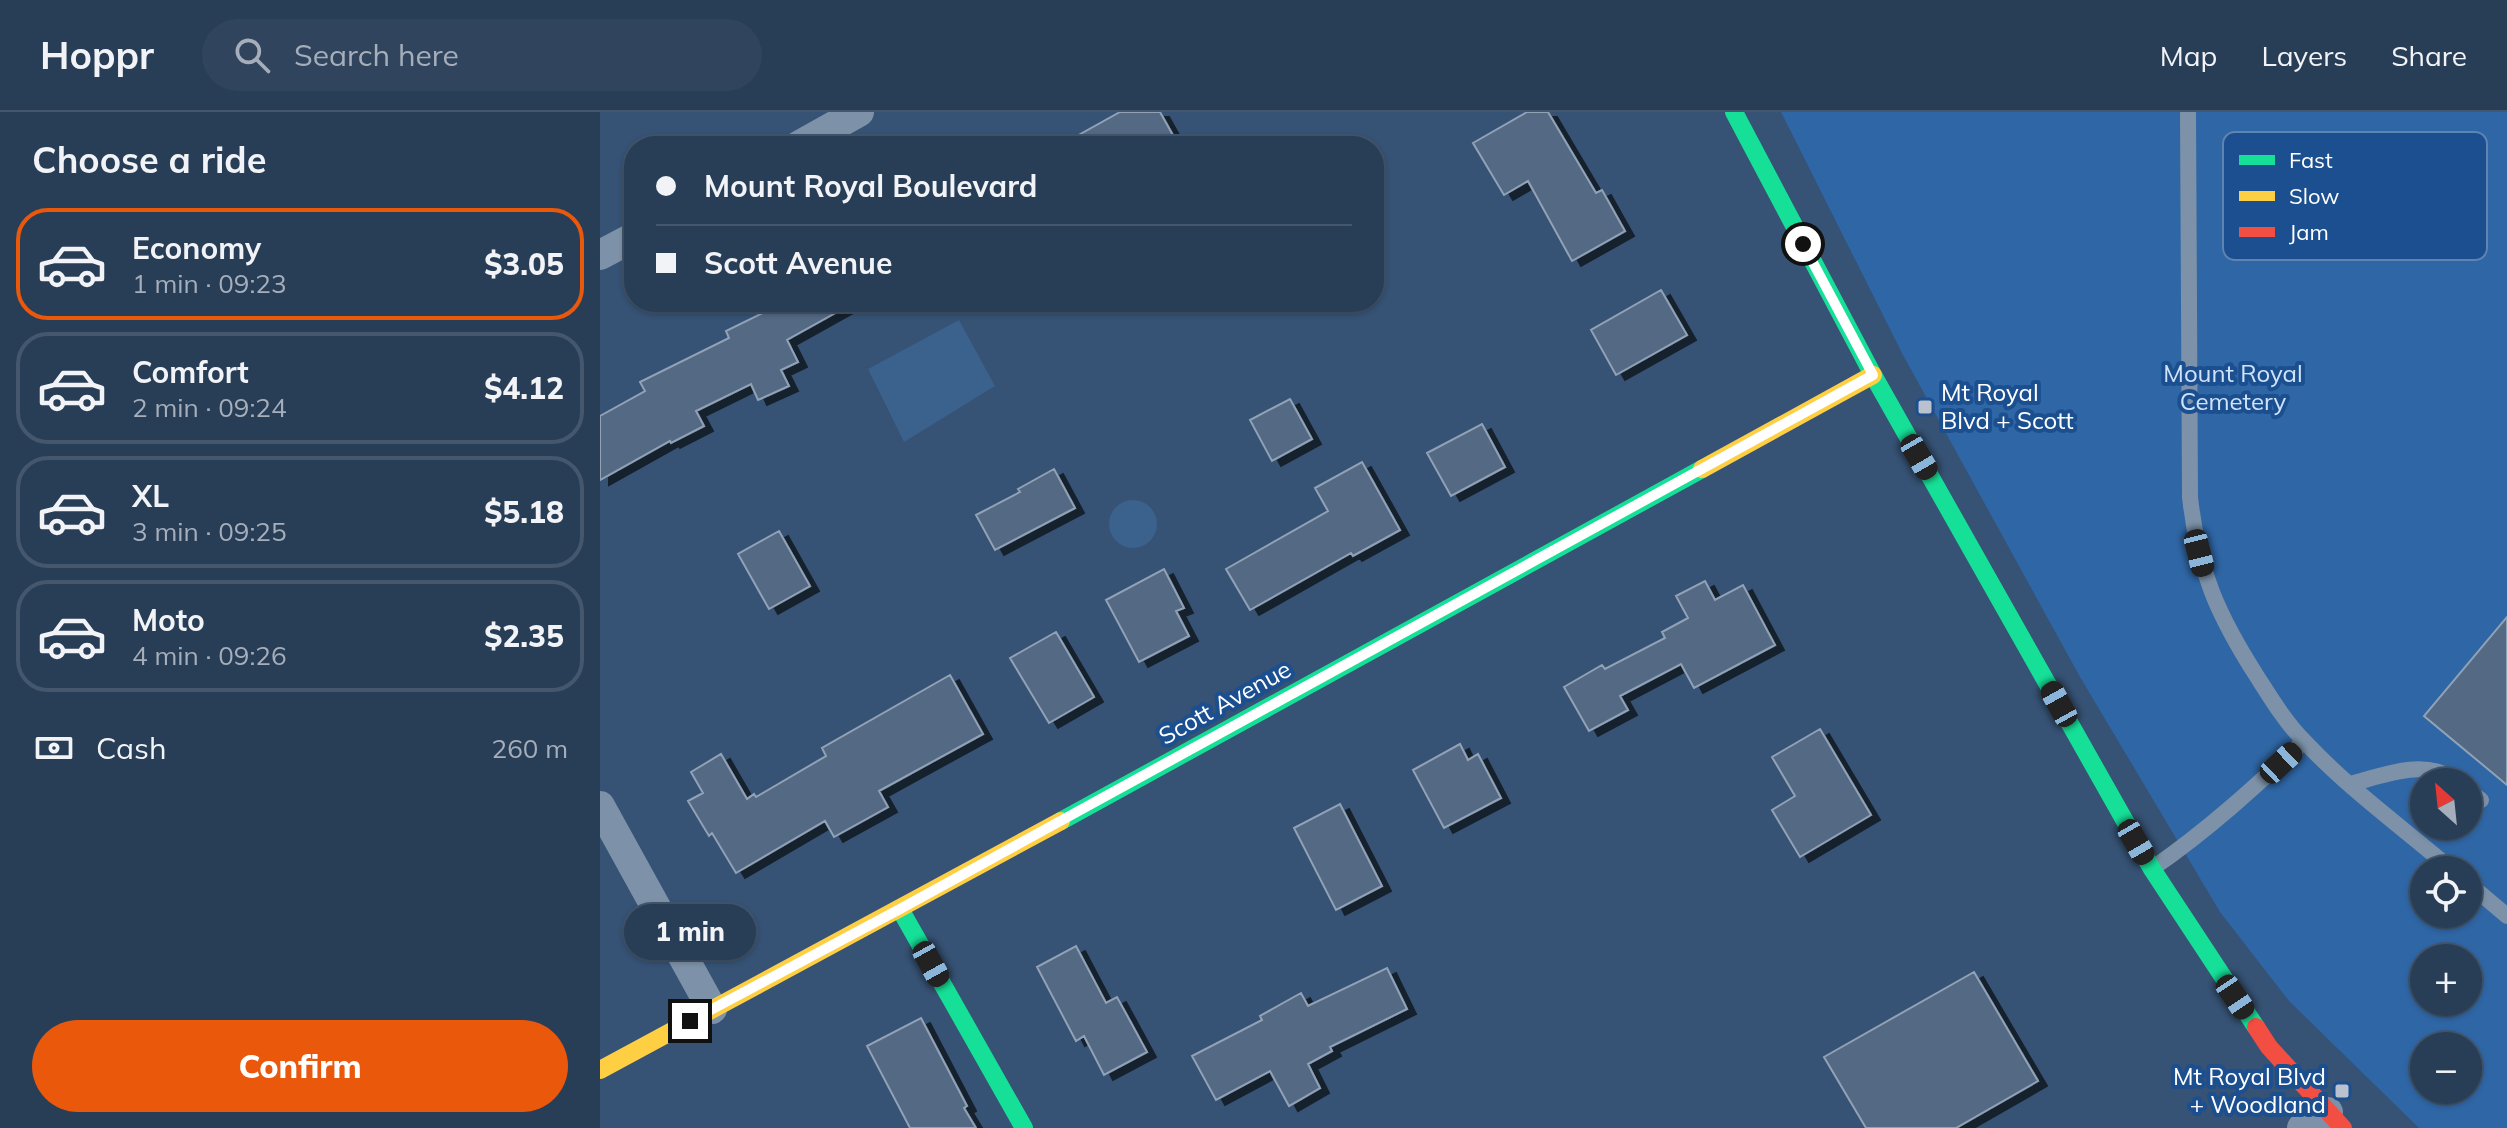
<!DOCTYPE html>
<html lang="en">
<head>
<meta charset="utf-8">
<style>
  :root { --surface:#283e57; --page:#30455d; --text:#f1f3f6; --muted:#a5aeba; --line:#44576d; --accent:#ea580c }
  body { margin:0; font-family:Mulish,sans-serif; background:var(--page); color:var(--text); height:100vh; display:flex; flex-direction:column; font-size:30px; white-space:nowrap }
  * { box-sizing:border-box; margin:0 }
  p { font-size:26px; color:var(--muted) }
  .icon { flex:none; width:44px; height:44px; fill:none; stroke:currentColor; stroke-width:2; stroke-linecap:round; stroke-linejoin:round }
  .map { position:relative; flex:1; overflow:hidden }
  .side { display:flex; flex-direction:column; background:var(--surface); width:600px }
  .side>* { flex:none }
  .guide { position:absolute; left:24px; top:24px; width:760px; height:176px; border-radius:32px; box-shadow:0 2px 6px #0004,0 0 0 2px var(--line); display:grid; align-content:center; height:176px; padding:0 32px; background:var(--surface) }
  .needle { width:52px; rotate:333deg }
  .fabs { position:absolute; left:1810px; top:656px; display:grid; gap:16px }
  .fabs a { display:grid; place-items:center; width:72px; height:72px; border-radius:50%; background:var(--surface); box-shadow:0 2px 6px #0004,0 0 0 2px var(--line); font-size:40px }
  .end { position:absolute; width:36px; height:36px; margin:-18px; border:10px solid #fff; background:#111; box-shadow:0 0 0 4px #111 }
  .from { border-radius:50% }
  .bubble { position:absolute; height:56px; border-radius:28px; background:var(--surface); box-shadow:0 2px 6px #0004,0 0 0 2px var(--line); font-size:26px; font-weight:800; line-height:56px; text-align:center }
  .car { position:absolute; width:24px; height:48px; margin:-24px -12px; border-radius:10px; box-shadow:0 0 6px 2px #0007; background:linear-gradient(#222 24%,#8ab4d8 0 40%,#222 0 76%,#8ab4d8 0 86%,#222 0) }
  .guide b { display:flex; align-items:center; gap:28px; height:76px; font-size:30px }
  .guide b+b { border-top:2px solid var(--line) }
  .guide i { width:20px; height:20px; background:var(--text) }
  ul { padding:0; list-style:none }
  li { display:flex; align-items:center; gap:24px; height:112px; margin:0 16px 12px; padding:0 16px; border:4px solid var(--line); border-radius:32px }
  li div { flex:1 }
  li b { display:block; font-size:30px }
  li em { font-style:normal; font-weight:800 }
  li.current { border-color:var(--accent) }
  li>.icon { width:72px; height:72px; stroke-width:1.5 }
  h2 { padding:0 32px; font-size:36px; line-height:96px }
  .pay { display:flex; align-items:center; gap:20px; height:88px; padding:0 32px; font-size:30px }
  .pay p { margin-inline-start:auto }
  .button { display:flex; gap:16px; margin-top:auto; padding:16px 32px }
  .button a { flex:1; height:92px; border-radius:48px; background:var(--accent); color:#fff; font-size:32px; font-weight:800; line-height:92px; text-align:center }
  header { display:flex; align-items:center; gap:48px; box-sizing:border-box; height:112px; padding:0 40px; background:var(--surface); border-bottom:2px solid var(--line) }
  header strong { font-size:38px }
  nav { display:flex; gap:44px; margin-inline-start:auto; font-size:28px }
  .search { width:560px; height:72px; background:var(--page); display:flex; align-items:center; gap:20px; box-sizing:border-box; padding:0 28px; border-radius:44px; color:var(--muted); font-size:30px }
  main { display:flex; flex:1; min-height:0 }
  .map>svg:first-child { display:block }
</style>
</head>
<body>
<header>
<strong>Hoppr</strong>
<div class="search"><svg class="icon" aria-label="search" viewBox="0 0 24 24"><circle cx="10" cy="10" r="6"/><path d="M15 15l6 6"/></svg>Search here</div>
<nav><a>Map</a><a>Layers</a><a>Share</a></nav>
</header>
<main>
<section class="side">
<h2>Choose a ride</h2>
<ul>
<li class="current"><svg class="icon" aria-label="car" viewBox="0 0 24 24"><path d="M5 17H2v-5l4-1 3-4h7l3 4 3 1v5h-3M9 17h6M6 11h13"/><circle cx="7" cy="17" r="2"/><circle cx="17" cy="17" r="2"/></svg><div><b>Economy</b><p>1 min · 09:23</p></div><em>$3.05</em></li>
<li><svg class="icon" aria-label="car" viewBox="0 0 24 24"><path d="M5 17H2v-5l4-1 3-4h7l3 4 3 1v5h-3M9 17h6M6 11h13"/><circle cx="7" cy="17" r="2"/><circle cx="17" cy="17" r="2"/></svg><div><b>Comfort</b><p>2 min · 09:24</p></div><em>$4.12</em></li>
<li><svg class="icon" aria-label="car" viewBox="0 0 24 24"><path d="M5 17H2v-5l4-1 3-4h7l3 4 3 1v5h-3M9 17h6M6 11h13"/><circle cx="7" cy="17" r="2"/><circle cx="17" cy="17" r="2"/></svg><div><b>XL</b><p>3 min · 09:25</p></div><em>$5.18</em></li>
<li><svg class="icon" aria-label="car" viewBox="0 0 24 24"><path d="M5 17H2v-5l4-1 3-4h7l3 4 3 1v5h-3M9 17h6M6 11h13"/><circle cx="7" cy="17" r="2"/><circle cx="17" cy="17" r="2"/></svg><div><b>Moto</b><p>4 min · 09:26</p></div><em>$2.35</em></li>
</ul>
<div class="pay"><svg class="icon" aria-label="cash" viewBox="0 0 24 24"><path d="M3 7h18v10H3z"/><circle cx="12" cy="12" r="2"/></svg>Cash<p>260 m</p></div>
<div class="button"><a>Confirm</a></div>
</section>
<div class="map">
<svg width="1907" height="1016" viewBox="0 0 1907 1016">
  <defs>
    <filter id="shadow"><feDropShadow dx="9" dy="5" stdDeviation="0" flood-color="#0009"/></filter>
  </defs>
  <rect width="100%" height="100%" fill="#365274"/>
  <path fill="#2f66a5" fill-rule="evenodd" d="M 1181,0 L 1907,0 L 1907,1016 L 1819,1016 L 1689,889 L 1620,800 L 1480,565 L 1303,243 ZM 1824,670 L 1868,670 L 1868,714 L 1824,714 ZM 1824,758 L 1868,758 L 1868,802 L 1824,802 ZM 1824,846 L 1868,846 L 1868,890 L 1824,890 ZM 1824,934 L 1868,934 L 1868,978 L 1824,978 Z"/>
  <path fill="#3b618d" d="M 359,208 L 395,274 L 304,330 L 268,257 Z
    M509 412a24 24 0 1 1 48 0a24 24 0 1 1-48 0Z"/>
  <path fill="#526984" stroke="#92a2b6" stroke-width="2" filter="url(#shadow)" d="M 520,0 L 560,0 L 579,34 L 459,34 Z
    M 927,0 L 948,0 L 996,81 L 1002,78 L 1025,119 L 972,149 L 928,69 L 904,83 L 873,31 Z
    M 1061,178 L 1087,223 L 1016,263 L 991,218 Z
    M 185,190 L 255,190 L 187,228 L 198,250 L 181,258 L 189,274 L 158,288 L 151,272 L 96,299 L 104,314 L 71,331 L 70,329 L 0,368 L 0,304 L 45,279 L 40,270 L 129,226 L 126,219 Z
    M 690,287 L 712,327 L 672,349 L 650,308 Z
    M 882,312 L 905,355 L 851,384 L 827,341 Z
    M 762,350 L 800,418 L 753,444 L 751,441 L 650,498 L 626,457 L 728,399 L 715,376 Z
    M 454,357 L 475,396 L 395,438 L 376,403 L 420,380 L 418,377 Z
    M 179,419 L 210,474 L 169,497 L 138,442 Z
    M 564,457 L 584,496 L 576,499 L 589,524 L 539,550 L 506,488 Z
    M 1105,469 L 1115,488 L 1143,473 L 1175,533 L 1094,576 L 1081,552 L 1020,584 L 1028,598 L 989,619 L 964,575 L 1002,553 L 1005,557 L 1065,526 L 1062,520 L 1088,506 L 1076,484 Z
    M 1907,505 L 1907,673 L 1824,604 Z
    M 456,520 L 494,585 L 449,611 L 410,546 Z
    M 350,563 L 383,622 L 279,679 L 288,695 L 234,725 L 225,709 L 136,761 L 112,721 L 109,724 L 88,689 L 103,681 L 91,660 L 121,642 L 147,687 L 154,682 L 156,685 L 226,644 L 222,636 Z
    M 1220,617 L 1271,703 L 1200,745 L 1172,698 L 1195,684 L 1172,645 Z
    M 860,632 L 868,648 L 878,642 L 901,686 L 844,716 L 813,658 Z
    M 740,692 L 782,774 L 736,798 L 694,716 Z
    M 476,834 L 506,891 L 517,885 L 547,940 L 504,963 L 484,924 L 476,929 L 437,855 Z
    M 787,856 L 807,897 L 730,935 L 732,939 L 708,952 L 720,976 L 689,994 L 670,959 L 616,988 L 592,944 L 662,908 L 660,904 L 701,881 L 708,894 Z
    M 1374,860 L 1438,969 L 1356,1016 L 1266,1016 L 1224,945 Z
    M 321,906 L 367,994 L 364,996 L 376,1016 L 310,1016 L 267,934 Z"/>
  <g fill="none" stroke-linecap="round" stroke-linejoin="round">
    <path stroke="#7d92a8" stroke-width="16" d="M 1588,0 L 1590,385 C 1598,459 1618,504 1658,566 C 1672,588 1686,611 1705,630 C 1749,677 1803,716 1852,758
      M 1750,672 C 1785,663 1826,645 1858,670
      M 1868,678 L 1881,688
      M 1553,756 C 1608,718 1656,674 1704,629
      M 1868,771 L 1907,804"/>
    <path stroke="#7d92a8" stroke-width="30" d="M 198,34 L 259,0
      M 0,143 L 34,125
      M 0,694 L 112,897
      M 1702,1016 L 1728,1000"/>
    <path stroke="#16e098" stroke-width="18" d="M 1134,0 L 1273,263 L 1552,757 L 1656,915
      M 461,709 L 1102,357
      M 300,797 L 424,1016"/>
    <path stroke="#ffcf43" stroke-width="18" d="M 1102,357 L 1273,263
      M 0,958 L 461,709"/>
    <path stroke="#f24e42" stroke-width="18" d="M 1656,915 L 1669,935 L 1743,1016"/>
  </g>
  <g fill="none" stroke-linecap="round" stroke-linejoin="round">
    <path stroke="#fff" stroke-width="10" d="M 90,909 L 300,797 L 1273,263 L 1203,132"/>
  </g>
  <g fill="#b9c2ce" stroke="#1b4f8f" stroke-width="3">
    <rect x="1317" y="287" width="16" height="16" rx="4"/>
    <rect x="1734" y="971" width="16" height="16" rx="4"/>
  </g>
  <g text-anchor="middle" stroke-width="8" stroke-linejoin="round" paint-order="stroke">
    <g font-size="24" fill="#cfe3fa" stroke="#1b4f8f">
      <text x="1633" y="270">Mount Royal<tspan x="1633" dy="28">Cemetery</tspan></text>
    </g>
    <g font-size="24" fill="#fff" stroke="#1b4f8f" text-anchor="start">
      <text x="1341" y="289">Mt Royal<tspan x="1341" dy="28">Blvd + Scott</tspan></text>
      <text x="1726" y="973" text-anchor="end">Mt Royal Blvd<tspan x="1726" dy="28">+ Woodland</tspan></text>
    </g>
    <g font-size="24" fill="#fff" stroke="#1b4f8f">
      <text transform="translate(625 591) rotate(-29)" y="8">Scott Avenue</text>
    </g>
  </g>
  <rect x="1623" y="20" width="264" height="128" rx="12" fill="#1b4f8f" stroke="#5f84b1" stroke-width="2"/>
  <rect x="1639" y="43" width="36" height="10" fill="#16e098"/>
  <rect x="1639" y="79" width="36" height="10" fill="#ffcf43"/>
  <rect x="1639" y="115" width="36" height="10" fill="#f24e42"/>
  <g font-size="22" fill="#fff">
    <text x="1689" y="56">Fast</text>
    <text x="1689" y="92">Slow</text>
    <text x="1689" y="128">Jam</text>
  </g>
</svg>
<div class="fabs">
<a><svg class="needle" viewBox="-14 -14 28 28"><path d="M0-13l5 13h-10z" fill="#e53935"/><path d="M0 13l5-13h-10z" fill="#a5aeba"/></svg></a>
<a><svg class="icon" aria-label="locate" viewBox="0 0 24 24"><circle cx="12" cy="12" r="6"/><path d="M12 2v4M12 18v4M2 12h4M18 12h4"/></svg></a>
<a>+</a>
<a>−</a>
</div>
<i class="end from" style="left:1203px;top:132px"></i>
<i class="end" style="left:90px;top:909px"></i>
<div class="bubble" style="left:24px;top:792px;width:132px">1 min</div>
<i class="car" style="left:1319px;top:345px;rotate:150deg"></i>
<i class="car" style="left:1599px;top:441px;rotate:166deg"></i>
<i class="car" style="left:1459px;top:592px;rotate:331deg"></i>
<i class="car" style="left:1681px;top:651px;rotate:47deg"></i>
<i class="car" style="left:1536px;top:730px;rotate:150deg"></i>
<i class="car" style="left:331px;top:852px;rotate:151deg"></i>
<i class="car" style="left:1635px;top:885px;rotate:146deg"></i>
<div class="guide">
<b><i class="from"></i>Mount Royal Boulevard</b>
<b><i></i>Scott Avenue</b>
</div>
</div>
</main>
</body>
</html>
